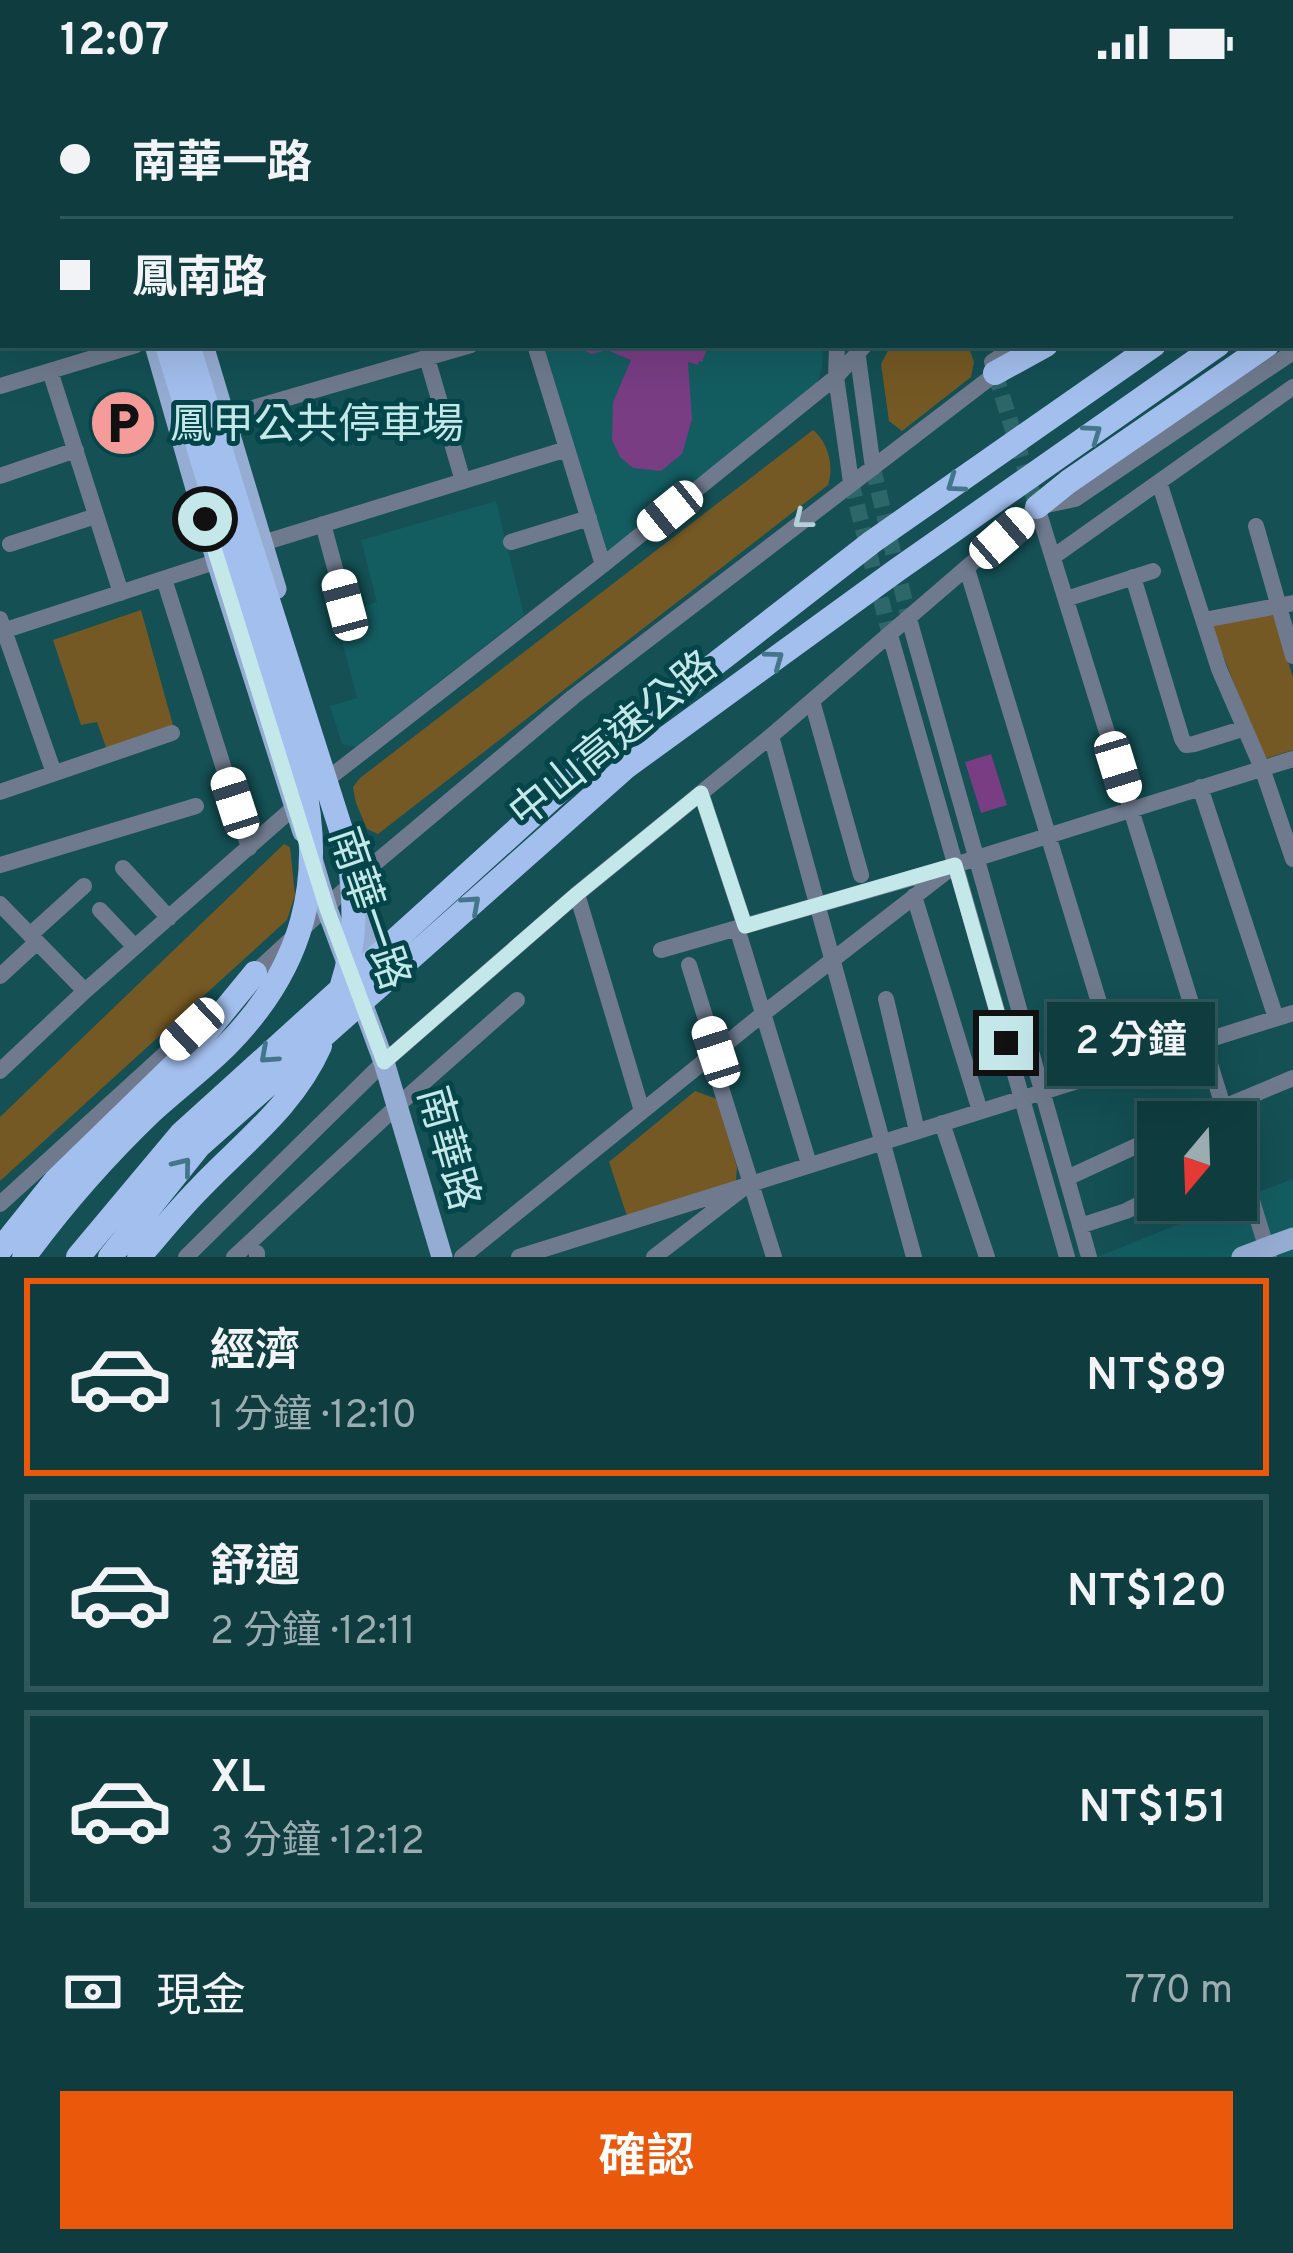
<!DOCTYPE html>
<html lang="zh-TW">
<head>
<meta charset="utf-8">
<style>
  :root { --surface:#0f3c3f; --page:#184346; --text:#f1f3f6; --muted:#9badb0; --line:#2f5659; --accent:#ea580c }
  body { margin:0; font-family:Overpass,"Noto Sans TC",sans-serif; background:var(--page); color:var(--text); height:100vh; display:flex; flex-direction:column; font-size:45px; white-space:nowrap }
  * { box-sizing:border-box; margin:0 }
  p { font-size:39px; color:var(--muted) }
  .icon { flex:none; width:66px; height:66px; fill:none; stroke:currentColor; stroke-width:2; stroke-linecap:round; stroke-linejoin:round }
  .map { position:relative; height:1173px; overflow:hidden }
  .side { display:flex; flex-direction:column; background:var(--surface); flex:1 }
  .side>* { flex:none }
  .top-card { position:absolute; left:0px; top:0px; width:1293px; height:264px; box-shadow:0 12px 48px #0002,0 0 0 3px var(--line); display:grid; align-content:center; height:264px; padding:0 60px; background:var(--surface) }
  .needle { width:78px; rotate:199deg }
  .buttons { position:absolute; left:1137px; top:1017px; display:grid; gap:24px }
  .buttons a { display:grid; place-items:center; width:120px; height:120px; border-radius:0px; background:var(--surface); box-shadow:0 12px 48px #0002,0 0 0 3px var(--line); font-size:60px }
  .end { position:absolute; width:54px; height:54px; margin:-27px; border:15px solid #c4e7e9; background:#111; box-shadow:0 0 0 6px #111 }
  .from { border-radius:50% }
  .bubble { position:absolute; height:84px; border-radius:0px; background:var(--surface); box-shadow:0 12px 48px #0002,0 0 0 3px var(--line); font-size:39px; font-weight:600; line-height:84px; text-align:center }
  .car { position:absolute; width:36px; height:72px; margin:-36px -18px; border-radius:15px; box-shadow:0 0 9px 3px #0007; background:linear-gradient(#fff 24%,#345 0 40%,#fff 0 76%,#345 0 86%,#fff 0) }
  .top-card b { display:flex; align-items:center; gap:42px; height:114px; font-size:45px }
  .top-card b+b { border-top:3px solid var(--line) }
  .top-card i { width:30px; height:30px; background:var(--text) }
  ul { padding:21px 0 0; list-style:none }
  li { display:flex; align-items:center; gap:36px; height:198px; margin:0 24px 18px; padding:0 36px; border:6px solid var(--line); border-radius:0px }
  li div { flex:1 }
  li b { display:block; font-size:45px }
  li em { font-style:normal; font-weight:600 }
  li.current { border-color:var(--accent) }
  li>.icon { width:108px; height:108px; stroke-width:1.5 }
  .pay { display:flex; align-items:center; gap:30px; height:132px; padding:0 60px; font-size:45px }
  .pay p { margin-inline-start:auto }
  .primary-button { display:flex; gap:24px; margin-top:auto; padding:24px 60px }
  .primary-button a { flex:1; height:138px; border-radius:0px; background:var(--accent); color:#fff; font-size:48px; font-weight:600; line-height:138px; text-align:center }
  .status { display:flex; justify-content:space-between; align-items:center; height:84px; padding:0 60px; background:var(--surface); direction:ltr }
  .status svg { height:33px; fill:currentColor }
  .map>svg:first-child { display:block }
</style>
</head>
<body>
<div class="status"><b>12:07</b><svg viewBox="0 0 49 12"><path d="M0 12V9h3v3zM5 12V6h3v6zM10 12V3h3v9zM15 12V0h3v12zM26 1h20v11H26zM47 4h2v5h-2z"/></svg></div>
<div class="map">
<svg width="1293" height="1173" viewBox="0 0 1293 1173">
  <rect width="100%" height="100%" fill="#145054"/>
  <path fill="#135d61" d="M 543,261 L 823,261 L 822,284 L 814,310 L 602,476 Z
    M 496,417 L 524,531 L 355,663 L 342,660 L 330,622 L 357,614 L 336,532 L 377,518 L 361,456 Z
    M 1293,1095 L 1293,1173 L 1097,1173 L 1269,1104 Z"/>
  <path fill="#755924" d="M 891,261 L 968,261 L 974,278 L 971,293 L 902,347 L 889,337 L 881,280 Z
    M 813,346 C 829,359 834,383 828,401 L 378,750 L 367,745 L 356,719 L 353,703 L 360,694 Z
    M 141,526 L 176,652 L 110,675 L 97,638 L 81,641 L 53,556 Z
    M 1274,529 L 1293,594 L 1293,666 L 1264,675 L 1211,541 Z
    M 284,760 L 290,763 L 295,811 L 287,836 L 0,1097 L 0,1033 Z
    M 695,1007 L 717,1015 L 737,1083 L 736,1097 L 627,1132 L 609,1078 Z"/>
  <path fill="#793d84" d="M 570,261 L 698,261 L 707,265 L 702,278 L 699,277 L 698,281 L 688,278 L 692,335 L 682,370 L 661,387 L 633,384 L 620,373 L 612,356 L 613,318 L 631,276 L 607,266 L 592,270 Z
    M 991,670 L 1007,721 L 981,729 L 965,678 Z"/>
  <g fill="none" stroke-linecap="round" stroke-linejoin="round">
    <path stroke="#2e676a" stroke-width="16" stroke-dasharray="16 8" stroke-linecap="butt" d="M 995,289 L 1037,423
      M 873,384 L 909,535
      M 851,398 L 890,551"/>
    <path stroke="#6f7a8e" stroke-width="16" d="M 342,0 L 343,3
      M 452,0 L 453,3
      M 887,0 L 887,3
      M 908,0 L 908,3
      M 1091,0 L 1092,3
      M 1172,0 L 1172,3
      M 272,3 L 283,0
      M 669,3 L 679,0
      M 1251,3 L 1256,0
      M 1290,82 L 1293,80
      M 0,85 L 3,84
      M 1290,105 L 1293,103
      M 0,208 L 3,208
      M 535,261 L 603,481
      M 837,261 L 836,293 L 851,398
      M 857,266 L 873,384
      M 427,274 L 463,397
      M 992,278 L 1017,261
      M 50,287 L 121,509
      M 0,302 L 136,261
      M 225,332 L 471,261
      M 0,392 L 76,366
      M 1159,398 L 1219,585 L 1262,684 L 1293,775
      M 1037,423 L 1228,1038
      M 323,440 L 345,521
      M 1256,442 L 1293,572
      M 511,458 L 589,434
      M 10,460 L 96,432
      M 253,462 L 567,365
      M 1053,473 L 1293,303
      M 967,485 L 1119,984
      M 1133,493 L 1182,655 L 1186,661 L 1194,660 L 1245,644
      M 164,495 L 249,764
      M 1066,515 L 1153,487
      M 0,535 L 54,689
      M 909,535 L 1089,1173
      M 1204,536 L 1293,519
      M 0,548 L 224,475
      M 890,551 L 1067,1173
      M 812,617 L 861,791
      M 771,652 L 914,1173
      M 320,701 L 603,481 L 836,293 L 865,261
      M 1200,703 L 1276,934
      M 0,708 L 172,649
      M 701,709 L 745,842
      M 0,781 L 196,722
      M 123,784 L 169,834
      M 577,810 L 642,1027
      M 914,812 L 980,1027
      M 0,820 L 85,907
      M 100,826 L 135,863
      M 737,844 L 809,1080
      M 30,851 L 84,802
      M 661,866 L 943,785
      M 689,881 L 716,968
      M 0,892 L 37,858
      M 249,894 L 362,790 L 573,613 L 1003,284
      M 886,915 L 917,1047
      M 711,972 L 774,1173
      M 0,987 L 85,907 L 300,718
      M 1188,1038 L 1293,994
      M 942,1039 L 987,1173
      M 1236,1065 L 1269,1172
      M 1067,1094 L 1158,1052
      M 0,1120 L 212,927
      M 1080,1142 L 1126,1127 L 1158,1111
      M 186,1173 L 384,978 L 577,810 L 771,652 L 1037,423 L 1075,415 L 1293,268
      M 234,1173 L 397,1022 L 517,916
      M 257,1173 L 257,1169
      M 462,1173 L 764,929 L 955,781 L 1293,675
      M 519,1173 L 1293,929
      M 654,1173 L 741,1106"/>
    <path stroke="#95acd3" stroke-width="21" d="M 126,0 L 127,3
      M 155,261 L 217,478 L 303,748
      M 203,261 L 276,505
      M 313,778 L 327,825 L 384,978 L 442,1173
      M 362,794 L 374,888
      M 1242,1173 L 1293,1154"/>
    <path stroke="#a3bfee" stroke-width="24" d="M 88,0 L 88,3
      M 107,0 L 108,3
      M 1290,119 L 1293,117
      M 1290,166 L 1293,164
      M 1290,210 L 1293,208
      M 1290,245 L 1293,243
      M 167,261 L 225,450
      M 188,261 L 244,441
      M 995,289 L 1046,261
      M 1037,423 L 1068,398 L 1267,261
      M 0,1166 L 56,1096 L 200,956 L 255,889"/>
    <path stroke="#a3bfee" stroke-width="24" d="M 244,441 L 349,771 C 355,818 357,855 342,901
      M 24,1173 C 62,1121 104,1073 151,1028 C 176,1005 203,985 227,961 C 303,884 326,797 302,692 L 225,450
      M 78,1173 L 181,1050 L 607,664 L 872,458 L 1154,261
      M 110,1173 L 199,1062 L 626,683 L 897,486 L 1218,261
      M 139,1173 C 159,1150 179,1125 201,1103 C 244,1058 294,1021 320,962"/>
  </g>
  <defs><path id="oneway-chevron" d="M-2-3.5L2.5 0L-2 3.5" fill="none" stroke-width="1.6" stroke-linecap="round" stroke-linejoin="round" transform="scale(3)"/></defs>
  <g stroke="#43768b">
    <use href="#oneway-chevron" transform="translate(1093 349) rotate(-35)"/>
    <use href="#oneway-chevron" transform="translate(955 400) rotate(145)"/>
    <use href="#oneway-chevron" transform="translate(775 575) rotate(-36)"/>
    <use href="#oneway-chevron" transform="translate(472 820) rotate(-42)"/>
    <use href="#oneway-chevron" transform="translate(268 971) rotate(138)"/>
    <use href="#oneway-chevron" transform="translate(183 1082) rotate(-51)"/>
  </g>
  <use stroke="#b3d1d7" href="#oneway-chevron" transform="translate(802 436) rotate(142)"/>
  <g fill="none" stroke-linecap="round" stroke-linejoin="round">
    <path stroke="#c4e7e9" stroke-width="15" d="M 205,435 L 327,825 L 384,978 L 577,810 L 701,709 L 745,842 L 955,781 L 1006,959"/>
  </g>
  <defs>
    <g id="parking-disc" transform="scale(3.45)"><circle r="9.5" fill="#f59b99" stroke="#034549"/><path d="M-3.5-5.5H1a3.5 3.5 0 0 1 0 7H-1V5.5H-3.5ZM-1-3.4V-.6H.8a1.4 1.4 0 0 0 0-2.8Z" fill="#111"/></g>
  </defs>
  <g fill-rule="evenodd">
    <use href="#parking-disc" x="123" y="339"/>
  </g>
  <g text-anchor="middle" stroke-width="10" stroke-linejoin="round" paint-order="stroke">
    <g font-size="42" fill="#c4e7e9" stroke="#034549" text-anchor="start">
      <text x="170" y="354">鳳甲公共停車場</text>
    </g>
    <g font-size="42" fill="#c4e7e9" stroke="#034549">
      <text transform="translate(612 654) rotate(-39)" y="15">中山高速公路</text>
      <text transform="translate(371 824) rotate(71)" y="15">南華一路</text>
      <text transform="translate(450 1064) rotate(74)" y="15">南華路</text>
    </g>
  </g>
</svg>
<div class="buttons">
<a><svg class="needle" viewBox="-14 -14 28 28"><path d="M0-13l5 13h-10z" fill="#e53935"/><path d="M0 13l5-13h-10z" fill="#9badb0"/></svg></a>
</div>
<i class="end from" style="left:205px;top:435px"></i>
<i class="end" style="left:1006px;top:959px"></i>
<div class="bubble" style="left:1047px;top:918px;width:168px">2 分鐘</div>
<i class="car" style="left:670px;top:427px;rotate:231deg"></i>
<i class="car" style="left:1002px;top:454px;rotate:49deg"></i>
<i class="car" style="left:345px;top:521px;rotate:345deg"></i>
<i class="car" style="left:1118px;top:683px;rotate:163deg"></i>
<i class="car" style="left:235px;top:719px;rotate:342deg"></i>
<i class="car" style="left:192px;top:945px;rotate:227deg"></i>
<i class="car" style="left:716px;top:968px;rotate:342deg"></i>
<div class="top-card">
<b><i class="from"></i>南華一路</b>
<b><i></i>鳳南路</b>
</div>
</div>
<section class="side">
<ul>
<li class="current"><svg class="icon" aria-label="car" viewBox="0 0 24 24"><path d="M5 17H2v-5l4-1 3-4h7l3 4 3 1v5h-3M9 17h6M6 11h13"/><circle cx="7" cy="17" r="2"/><circle cx="17" cy="17" r="2"/></svg><div><b>經濟</b><p>1 分鐘 · 12:10</p></div><em>NT$89</em></li>
<li><svg class="icon" aria-label="car" viewBox="0 0 24 24"><path d="M5 17H2v-5l4-1 3-4h7l3 4 3 1v5h-3M9 17h6M6 11h13"/><circle cx="7" cy="17" r="2"/><circle cx="17" cy="17" r="2"/></svg><div><b>舒適</b><p>2 分鐘 · 12:11</p></div><em>NT$120</em></li>
<li><svg class="icon" aria-label="car" viewBox="0 0 24 24"><path d="M5 17H2v-5l4-1 3-4h7l3 4 3 1v5h-3M9 17h6M6 11h13"/><circle cx="7" cy="17" r="2"/><circle cx="17" cy="17" r="2"/></svg><div><b>XL</b><p>3 分鐘 · 12:12</p></div><em>NT$151</em></li>
</ul>
<div class="pay"><svg class="icon" aria-label="cash" viewBox="0 0 24 24"><path d="M3 7h18v10H3z"/><circle cx="12" cy="12" r="2"/></svg>現金<p>770 m</p></div>
<div class="primary-button"><a>確認</a></div>
</section>
</body>
</html>
